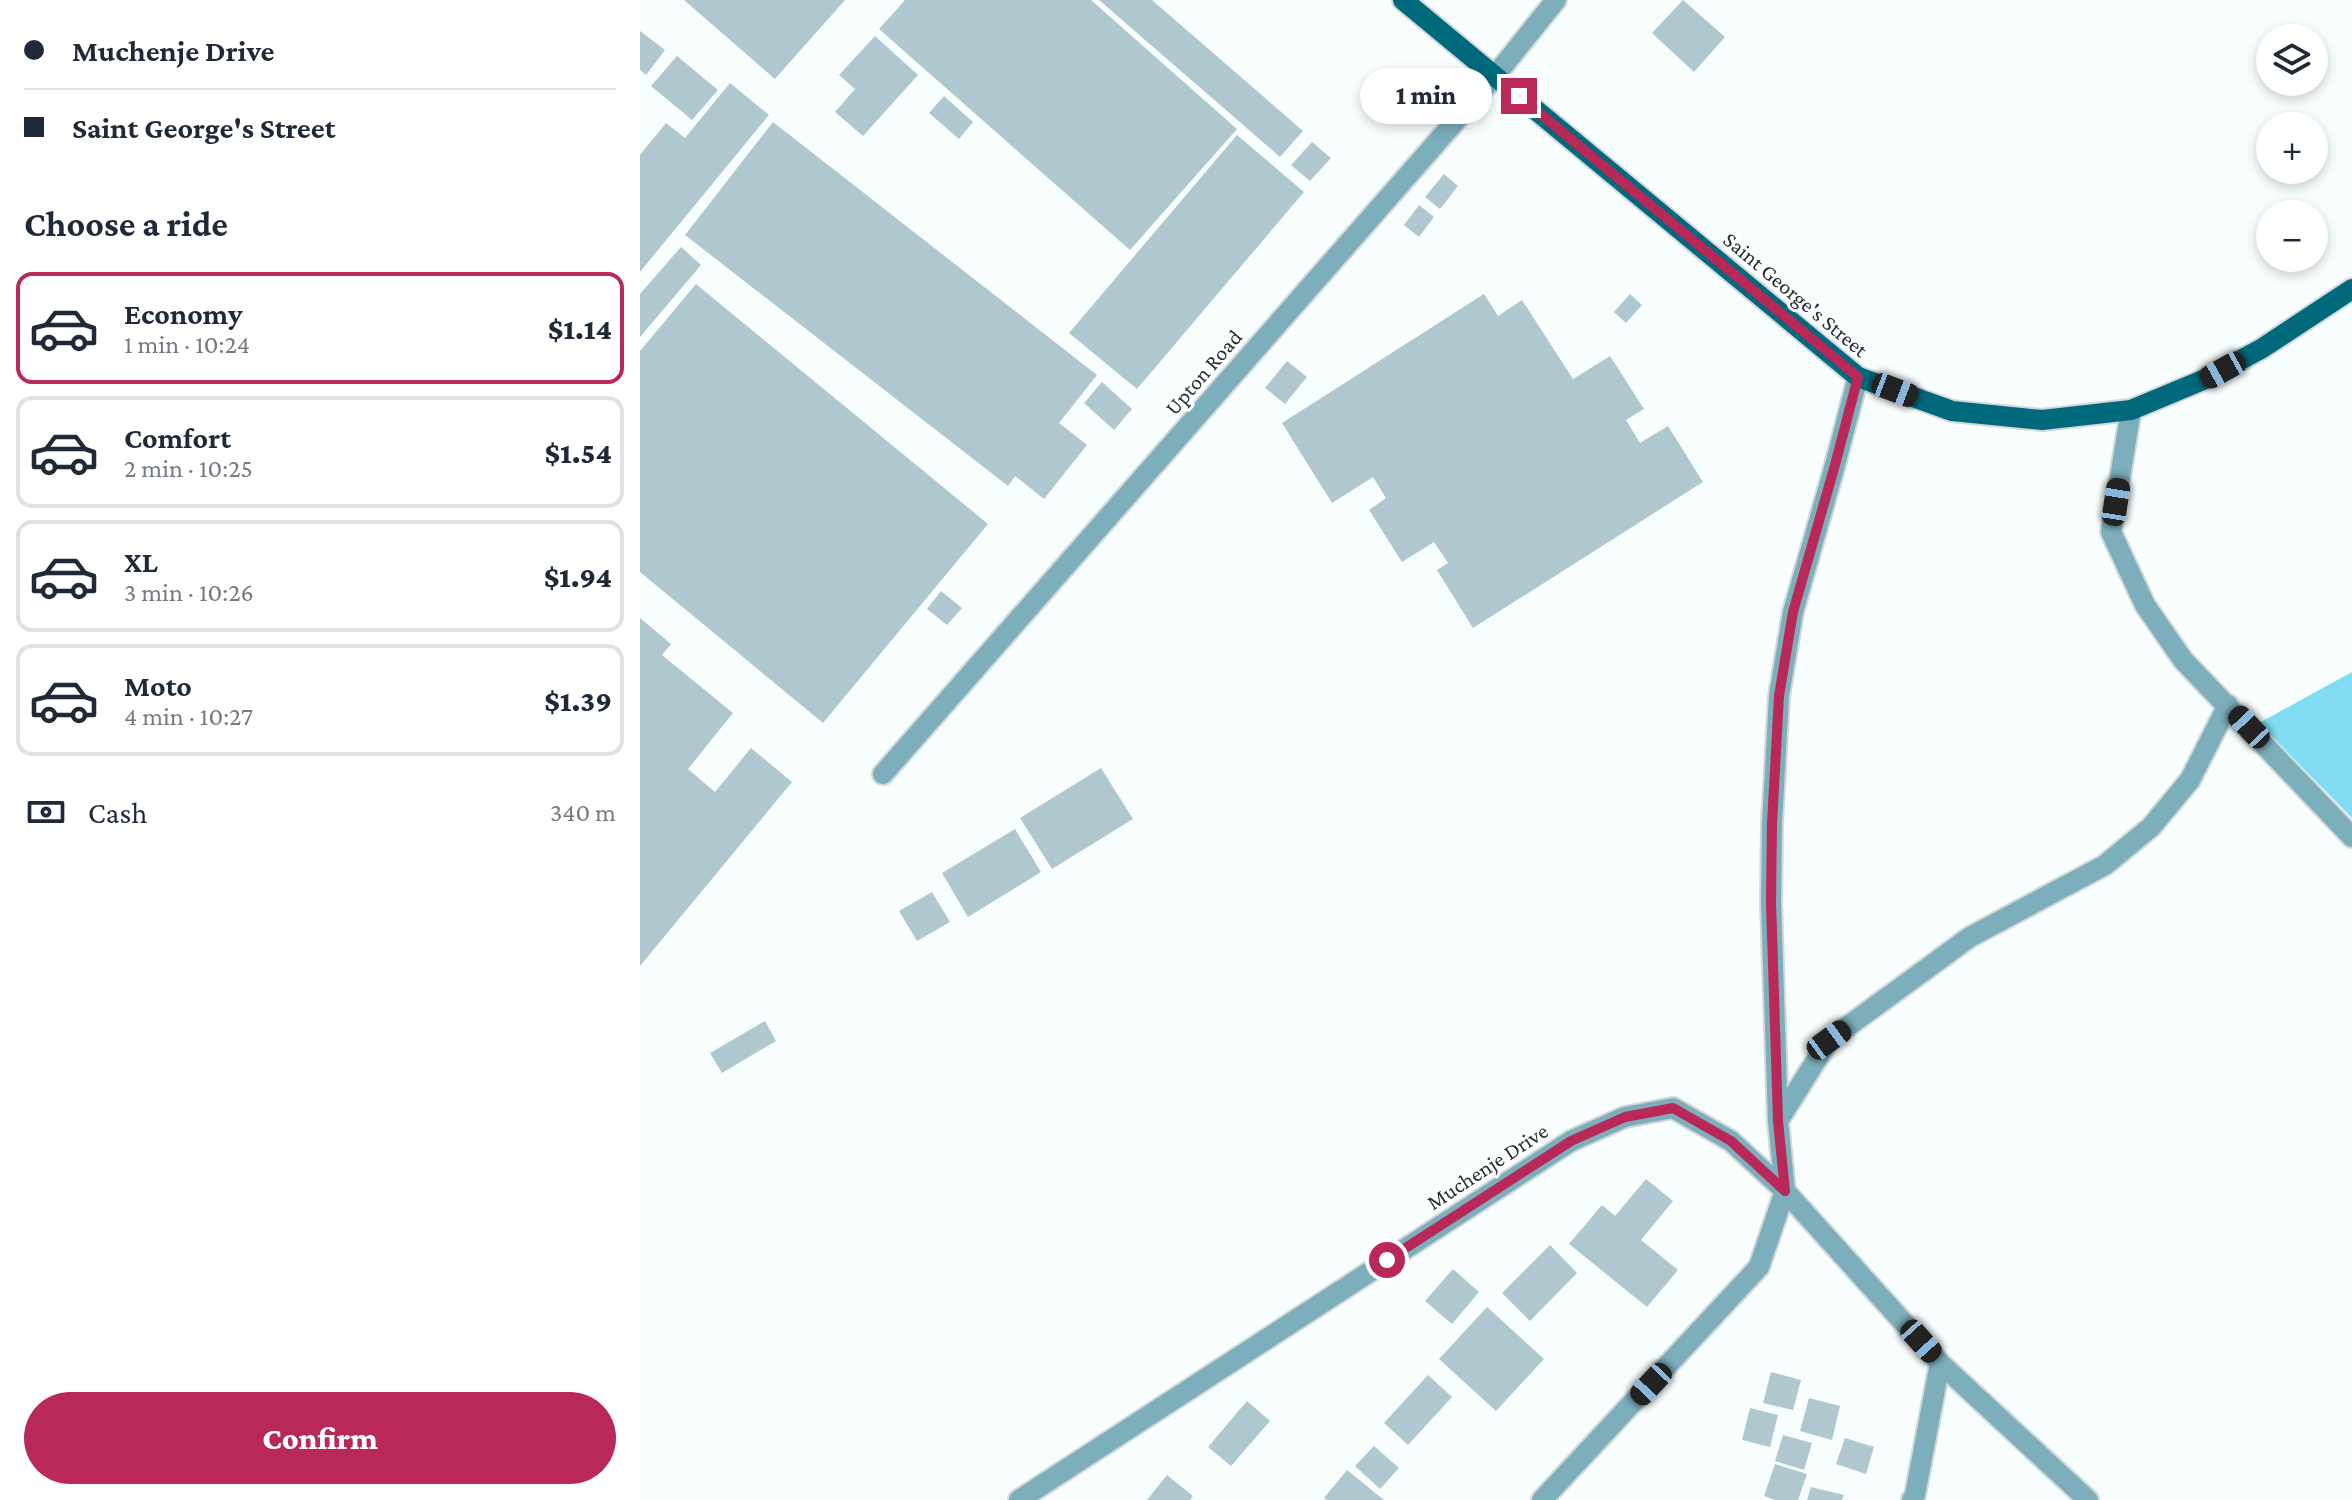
<!DOCTYPE html>
<html lang="en">
<head>
<meta charset="utf-8">
<style>
  :root { --surface:#fff; --page:#f2f2f3; --text:#1f2937; --muted:#747a83; --line:#e0e1e3; --accent:#b82959 }
  body { margin:0; font-family:"Crimson Pro",serif; background:var(--page); color:var(--text); height:100vh; display:flex; flex-direction:column; font-size:30px; white-space:nowrap }
  * { box-sizing:border-box; margin:0 }
  p { font-size:26px; color:var(--muted) }
  .icon { flex:none; width:44px; height:44px; fill:none; stroke:currentColor; stroke-width:2; stroke-linecap:round; stroke-linejoin:round }
  .map { position:relative; flex:1; overflow:hidden }
  .panel { display:flex; flex-direction:column; background:var(--surface); width:640px }
  .panel>* { flex:none }
  .hud { display:grid; align-content:center; height:176px; padding:0 24px; background:var(--surface) }
  .fabs { position:absolute; left:1616px; top:24px; display:grid; gap:16px }
  .fabs a { display:grid; place-items:center; width:72px; height:72px; border-radius:50%; background:var(--surface); box-shadow:0 4px 12px #0003; font-size:40px }
  .end { position:absolute; width:36px; height:36px; margin:-18px; border:10px solid #b82959; background:#fff; box-shadow:0 0 0 4px #fff }
  .from { border-radius:50% }
  .bubble { position:absolute; height:56px; border-radius:28px; background:var(--surface); box-shadow:0 4px 12px #0003; font-size:26px; font-weight:800; line-height:56px; text-align:center }
  .car { position:absolute; width:24px; height:48px; margin:-24px -12px; border-radius:10px; box-shadow:0 0 6px 2px #0007; background:linear-gradient(#222 24%,#8ab4d8 0 40%,#222 0 76%,#8ab4d8 0 86%,#222 0) }
  .hud b { display:flex; align-items:center; gap:28px; height:76px; font-size:30px }
  .hud b+b { border-top:2px solid var(--line) }
  .hud i { width:20px; height:20px; background:var(--text) }
  ul { padding:0; list-style:none }
  li { display:flex; align-items:center; gap:24px; height:112px; margin:0 16px 12px; padding:0 8px; border:4px solid var(--line); border-radius:16px }
  li div { flex:1 }
  li b { display:block; font-size:30px }
  li em { font-style:normal; font-weight:800 }
  li.current { border-color:var(--accent) }
  li>.icon { width:72px; height:72px; stroke-width:1.5 }
  h2 { padding:0 24px; font-size:36px; line-height:96px }
  .pay { display:flex; align-items:center; gap:20px; height:88px; padding:0 24px; font-size:30px }
  .pay p { margin-inline-start:auto }
  .primary-button { display:flex; gap:16px; margin-top:auto; padding:16px 24px }
  .primary-button a { flex:1; height:92px; border-radius:48px; background:var(--accent); color:#fff; font-size:32px; font-weight:800; line-height:92px; text-align:center }
  main { display:flex; flex:1; min-height:0 }
  .map>svg:first-child { display:block }
</style>
</head>
<body>
<main>
<section class="panel">
<div class="hud">
<b><i class="from"></i>Muchenje Drive</b>
<b><i></i>Saint George's Street</b>
</div>
<h2>Choose a ride</h2>
<ul>
<li class="current"><svg class="icon" aria-label="car" viewBox="0 0 24 24"><path d="M5 17H2v-5l4-1 3-4h7l3 4 3 1v5h-3M9 17h6M6 11h13"/><circle cx="7" cy="17" r="2"/><circle cx="17" cy="17" r="2"/></svg><div><b>Economy</b><p>1 min · 10:24</p></div><em>$1.14</em></li>
<li><svg class="icon" aria-label="car" viewBox="0 0 24 24"><path d="M5 17H2v-5l4-1 3-4h7l3 4 3 1v5h-3M9 17h6M6 11h13"/><circle cx="7" cy="17" r="2"/><circle cx="17" cy="17" r="2"/></svg><div><b>Comfort</b><p>2 min · 10:25</p></div><em>$1.54</em></li>
<li><svg class="icon" aria-label="car" viewBox="0 0 24 24"><path d="M5 17H2v-5l4-1 3-4h7l3 4 3 1v5h-3M9 17h6M6 11h13"/><circle cx="7" cy="17" r="2"/><circle cx="17" cy="17" r="2"/></svg><div><b>XL</b><p>3 min · 10:26</p></div><em>$1.94</em></li>
<li><svg class="icon" aria-label="car" viewBox="0 0 24 24"><path d="M5 17H2v-5l4-1 3-4h7l3 4 3 1v5h-3M9 17h6M6 11h13"/><circle cx="7" cy="17" r="2"/><circle cx="17" cy="17" r="2"/></svg><div><b>Moto</b><p>4 min · 10:27</p></div><em>$1.39</em></li>
</ul>
<div class="pay"><svg class="icon" aria-label="cash" viewBox="0 0 24 24"><path d="M3 7h18v10H3z"/><circle cx="12" cy="12" r="2"/></svg>Cash<p>340 m</p></div>
<div class="primary-button"><a>Confirm</a></div>
</section>
<div class="map">
<svg width="1712" height="1500" viewBox="0 0 1712 1500">
  <rect width="100%" height="100%" fill="#f8fdfe"/>
  <path fill="#81dcf3" d="M 1712,672 L 1712,818 L 1619,723 Z"/>
  <path fill="#afc8cf" d="M 44,0 L 205,0 L 135,79 Z
    M 265,0 L 451,0 L 597,129 L 490,250 L 239,29 Z
    M 459,0 L 512,0 L 663,131 L 640,157 Z
    M 1043,0 L 1085,37 L 1054,72 L 1012,33 Z
    M 0,31 L 25,50 L 6,75 L 0,70 Z
    M 235,36 L 278,75 L 223,136 L 195,112 L 215,89 L 199,75 Z
    M 37,56 L 78,90 L 52,120 L 11,86 Z
    M 90,83 L 129,115 L 0,272 L 0,155 L 26,123 L 45,138 Z
    M 304,96 L 333,122 L 319,139 L 289,113 Z
    M 133,122 L 457,375 L 419,423 L 447,445 L 404,499 L 375,476 L 368,486 L 45,235 Z
    M 597,135 L 664,192 L 497,389 L 429,333 Z
    M 672,142 L 691,158 L 670,181 L 651,165 Z
    M 804,174 L 818,186 L 800,209 L 785,197 Z
    M 779,205 L 794,217 L 779,237 L 764,225 Z
    M 41,247 L 61,265 L 0,337 L 0,294 Z
    M 56,284 L 348,524 L 183,723 L 0,572 L 0,351 Z
    M 844,294 L 858,316 L 882,300 L 933,379 L 970,356 L 1004,409 L 986,420 L 1000,443 L 1028,426 L 1063,482 L 833,628 L 797,570 L 808,563 L 794,542 L 762,562 L 729,510 L 746,498 L 733,477 L 692,503 L 642,423 Z
    M 990,294 L 1002,305 L 986,323 L 974,312 Z
    M 647,361 L 667,377 L 645,404 L 625,388 Z
    M 462,382 L 492,409 L 474,430 L 444,403 Z
    M 301,591 L 322,608 L 307,625 L 287,609 Z
    M 0,618 L 31,644 L 22,655 L 93,713 L 48,769 L 75,792 L 111,748 L 152,782 L 0,966 Z
    M 461,768 L 493,819 L 412,869 L 380,818 Z
    M 375,829 L 401,872 L 328,917 L 302,873 Z
    M 292,892 L 310,922 L 277,941 L 259,911 Z
    M 125,1021 L 136,1041 L 82,1073 L 70,1053 Z
    M 1006,1179 L 1033,1201 L 1001,1240 L 1038,1270 L 1007,1307 L 929,1244 L 962,1205 L 975,1216 Z
    M 910,1245 L 937,1273 L 890,1321 L 862,1293 Z
    M 813,1269 L 839,1292 L 812,1324 L 785,1301 Z
    M 847,1307 L 904,1359 L 856,1411 L 799,1359 Z
    M 1131,1372 L 1161,1380 L 1153,1410 L 1123,1403 Z
    M 788,1375 L 812,1397 L 768,1445 L 744,1423 Z
    M 1169,1398 L 1200,1406 L 1192,1440 L 1160,1431 Z
    M 607,1401 L 630,1421 L 591,1466 L 568,1447 Z
    M 1110,1408 L 1138,1415 L 1130,1447 L 1102,1440 Z
    M 1143,1435 L 1172,1443 L 1164,1470 L 1135,1461 Z
    M 1205,1438 L 1234,1447 L 1226,1474 L 1196,1464 Z
    M 734,1446 L 759,1468 L 740,1489 L 715,1466 Z
    M 1135,1464 L 1167,1474 L 1158,1500 L 1135,1500 L 1124,1496 Z
    M 707,1470 L 744,1500 L 687,1500 L 684,1498 Z
    M 527,1475 L 553,1496 L 550,1500 L 507,1500 Z
    M 1171,1487 L 1204,1495 L 1202,1500 L 1167,1500 Z"/>
  <g fill="none" stroke-linecap="round" stroke-linejoin="round">
    <g stroke="#d2d8d9" stroke-width="24">
      <path id="minor" d="M 1491,410 L 1471,532 L 1505,605 L 1543,660 L 1712,837
        M 243,774 L 855,76 L 916,0
        M 1138,1121 L 1189,1040 L 1330,937 L 1465,865 L 1511,827 L 1550,780 L 1588,705
        M 379,1500 L 931,1141 L 985,1117 L 1033,1108 L 1091,1141 L 1145,1191 L 1300,1363 L 1448,1500
        M 902,1500 L 1119,1267 L 1145,1191 L 1138,1121 L 1131,902 L 1132,824 L 1139,696 L 1153,612 L 1195,465 L 1218,377
        M 1272,1500 L 1275,1495 L 1300,1363"/>
    </g>
    <g stroke="#d2d8d9" stroke-width="24">
      <path id="major" d="M 763,0 L 1218,377 L 1312,411 L 1402,420 L 1491,410 L 1563,380 L 1621,349 L 1712,289"/>
    </g>
    <use href="#minor" stroke="#7caebb" stroke-width="20"/>
    <use href="#major" stroke="#00697c" stroke-width="20"/>
  </g>
  <g fill="none" stroke-linecap="round" stroke-linejoin="round">
    <path stroke="#b82959" stroke-width="10" d="M 747,1260 L 931,1141 L 985,1117 L 1033,1108 L 1091,1141 L 1145,1191 L 1138,1121 L 1131,902 L 1132,824 L 1139,696 L 1153,612 L 1195,465 L 1218,377 L 879,96"/>
  </g>
  <g text-anchor="middle" stroke-width="6" stroke-linejoin="round" paint-order="stroke">
    <g font-size="22" fill="#263032" stroke="#fff">
      <text transform="translate(1156 294) rotate(40)" y="8">Saint George's Street</text>
      <text transform="translate(563 372) rotate(-49)" y="8">Upton Road</text>
      <text transform="translate(847 1166) rotate(-33)" y="8">Muchenje Drive</text>
    </g>
  </g>
</svg>
<div class="fabs">
<a><svg class="icon" aria-label="layers" viewBox="0 0 24 24"><path d="M12 4l9 5-9 5-9-5zM3 14l9 5 9-5"/></svg></a>
<a>+</a>
<a>−</a>
</div>
<i class="end from" style="left:747px;top:1260px"></i>
<i class="end" style="left:879px;top:96px"></i>
<div class="bubble" style="left:720px;top:68px;width:132px">1 min</div>
<i class="car" style="left:1583px;top:370px;rotate:241deg"></i>
<i class="car" style="left:1255px;top:390px;rotate:111deg"></i>
<i class="car" style="left:1476px;top:502px;rotate:9deg"></i>
<i class="car" style="left:1609px;top:727px;rotate:317deg"></i>
<i class="car" style="left:1189px;top:1040px;rotate:54deg"></i>
<i class="car" style="left:1281px;top:1341px;rotate:138deg"></i>
<i class="car" style="left:1011px;top:1384px;rotate:223deg"></i>
</div>
</main>
</body>
</html>
